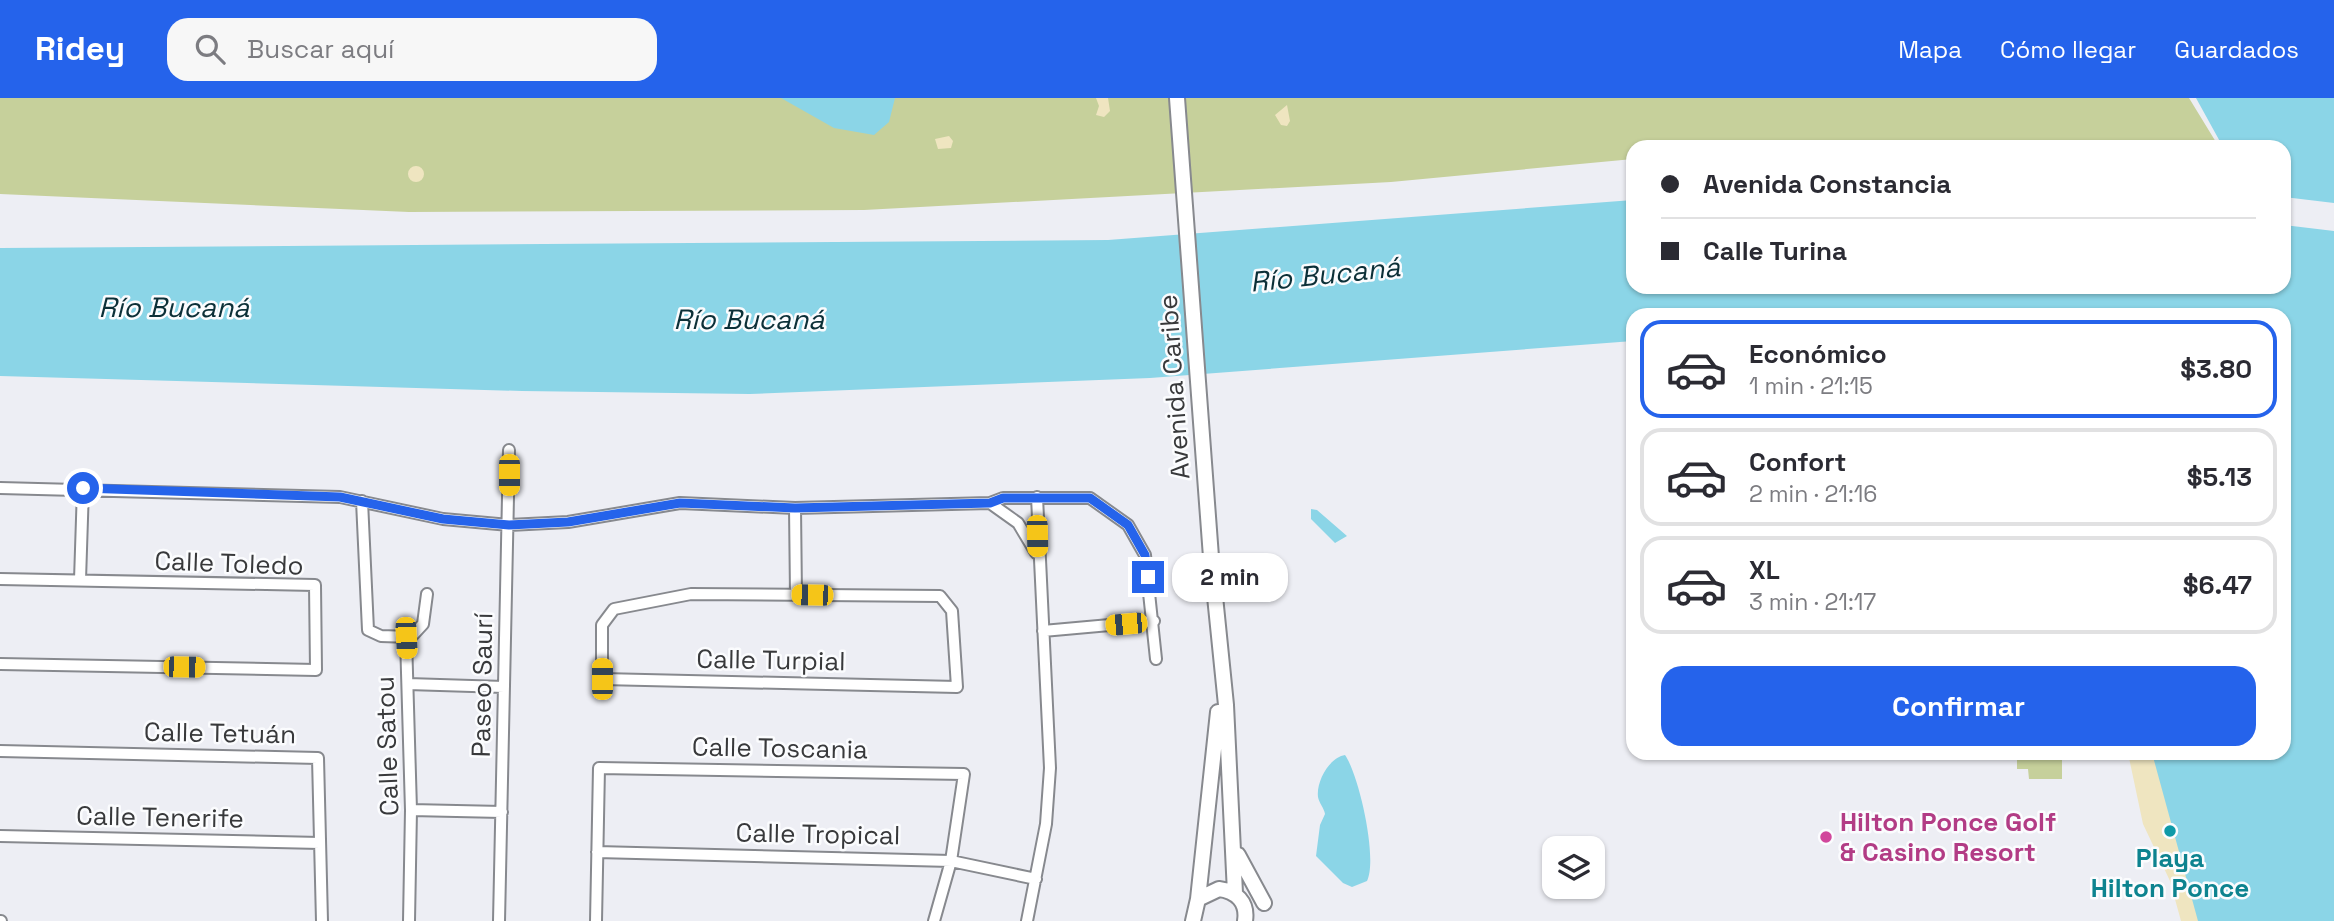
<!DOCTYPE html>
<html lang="es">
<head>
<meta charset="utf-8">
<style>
  :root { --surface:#fff; --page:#f7f7f7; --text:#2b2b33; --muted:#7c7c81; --line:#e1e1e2; --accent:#2563eb }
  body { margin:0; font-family:"Space Grotesk",sans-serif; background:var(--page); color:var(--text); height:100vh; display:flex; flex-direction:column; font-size:26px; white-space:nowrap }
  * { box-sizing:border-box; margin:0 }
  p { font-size:23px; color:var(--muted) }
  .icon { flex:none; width:38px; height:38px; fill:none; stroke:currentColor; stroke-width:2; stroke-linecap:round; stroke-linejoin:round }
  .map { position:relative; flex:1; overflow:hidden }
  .panel { position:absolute; left:1626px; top:210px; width:665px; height:452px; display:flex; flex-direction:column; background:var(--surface); border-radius:21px; box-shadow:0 2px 5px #0004 }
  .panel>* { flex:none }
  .banner { position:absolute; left:1626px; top:42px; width:665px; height:154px; border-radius:21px; box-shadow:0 2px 5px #0004; display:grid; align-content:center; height:154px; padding:0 35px; background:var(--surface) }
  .controls { position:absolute; left:1542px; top:738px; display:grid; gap:14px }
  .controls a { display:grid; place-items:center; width:63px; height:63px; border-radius:14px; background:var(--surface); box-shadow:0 2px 5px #0004; font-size:35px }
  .end { position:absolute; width:32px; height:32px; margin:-16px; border:9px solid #2563eb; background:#fff; box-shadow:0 0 0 4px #fff }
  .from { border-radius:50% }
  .bubble { position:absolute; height:49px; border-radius:21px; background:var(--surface); box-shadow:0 2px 5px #0004; font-size:23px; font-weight:600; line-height:49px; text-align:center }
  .car { position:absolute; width:21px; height:42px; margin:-21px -10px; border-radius:9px; box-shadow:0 0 5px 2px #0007; background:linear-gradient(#f5c518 24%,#345 0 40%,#f5c518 0 76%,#345 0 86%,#f5c518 0) }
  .banner b { display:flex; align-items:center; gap:24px; height:66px; font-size:26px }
  .banner b+b { border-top:2px solid var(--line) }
  .banner i { width:18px; height:18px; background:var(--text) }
  ul { padding:12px 0 0; list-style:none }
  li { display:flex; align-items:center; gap:21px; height:98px; margin:0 14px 10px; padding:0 21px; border:4px solid var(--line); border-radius:21px }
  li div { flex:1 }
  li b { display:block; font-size:26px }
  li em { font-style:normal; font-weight:600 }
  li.on { border-color:var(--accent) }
  li>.icon { width:63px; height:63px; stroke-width:1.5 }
  .button { display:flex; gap:14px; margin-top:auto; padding:14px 35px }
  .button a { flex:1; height:80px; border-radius:21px; background:var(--accent); color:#fff; font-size:28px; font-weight:600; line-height:80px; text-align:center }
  header { display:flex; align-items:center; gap:42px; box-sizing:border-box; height:98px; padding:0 35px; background:var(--accent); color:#fff }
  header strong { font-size:33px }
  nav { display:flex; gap:38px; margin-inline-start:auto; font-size:24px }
  .search { width:490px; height:63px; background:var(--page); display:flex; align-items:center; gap:18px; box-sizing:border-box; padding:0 24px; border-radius:21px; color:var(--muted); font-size:26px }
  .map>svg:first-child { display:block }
</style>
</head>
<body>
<header>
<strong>Ridey</strong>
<div class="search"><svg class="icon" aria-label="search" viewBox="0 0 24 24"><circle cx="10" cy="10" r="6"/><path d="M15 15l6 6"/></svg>Buscar aquí</div>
<nav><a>Mapa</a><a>Cómo llegar</a><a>Guardados</a></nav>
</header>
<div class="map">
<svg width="2334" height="823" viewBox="0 0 2334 823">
  <rect width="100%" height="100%" fill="#edeef4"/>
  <path fill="#c6d09b" d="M 0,0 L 2189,0 L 2219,49 L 1633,49 L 1633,61 L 1391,84 L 864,112 L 409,114 L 0,96 Z
    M 2017,655 L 2062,655 L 2062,681 L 2029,681 L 2028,671 L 2017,671 Z"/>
  <path fill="#efe5c0" d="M 1096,0 L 1108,0 L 1110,13 L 1104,19 L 1096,17 L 1099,8 Z
    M 1287,7 L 1290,23 L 1287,28 L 1281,27 L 1275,17 Z
    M 949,38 L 953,43 L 951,50 L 938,51 L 935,41 Z
    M408 76a8 8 0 1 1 16 0a8 8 0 1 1-16 0Z
    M 2128,655 L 2173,655 L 2217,823 L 2181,823 L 2170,783 L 2143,726 Z"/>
  <path fill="#8bd5e7" d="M 781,0 L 895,0 L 889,24 L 874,37 L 834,30 Z
    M 2196,0 L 2334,0 L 2334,105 L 2284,99 L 2284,49 L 2223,49 Z
    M 1633,102 L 1633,189 L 2284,189 L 2284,121 L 2334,128 L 2334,823 L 2198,823 L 2152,655 L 2284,654 L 2284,217 L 1633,217 L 1633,243 L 1150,280 L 750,296 L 522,293 L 0,278 L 0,150 L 1108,142 Z
    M 1311,411 L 1317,412 L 1347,438 L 1335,445 L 1311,421 Z
    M 1345,657 C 1359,677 1378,761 1367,783 L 1352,789 L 1343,785 L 1316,758 L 1320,727 L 1325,716 C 1324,710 1319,705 1318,699 C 1316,683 1330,659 1345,657 Z"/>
  <path fill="#edeef4" d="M 2284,118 L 2334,125 L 2334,133 L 2284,127 Z"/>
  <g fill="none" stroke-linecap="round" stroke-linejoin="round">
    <g stroke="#87898e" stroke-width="14">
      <path id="minor" d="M 0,390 L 340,399 L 443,421 L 509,427 L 568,424 L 680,405 L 795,410 L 990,405 L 1003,400 L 1090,400 L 1128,427 L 1145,457 L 1156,561
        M 362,403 L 368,532 L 381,538 L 411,539 L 423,526 L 427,496
        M 990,405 L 1018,425 L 1036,455
        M 795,410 L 796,497
        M 0,481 L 315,487 L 316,572 L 0,566
        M 80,482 L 83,390
        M 691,496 L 940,498 L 952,513 L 957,589 L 602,581 L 602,527 L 614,511 Z
        M 1043,533 L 1154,523
        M 406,540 L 411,712 L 409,823
        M 408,586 L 504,589
        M 0,653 L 318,660 L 322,823
        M 411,712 L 502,714
        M 0,738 L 320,745
        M 597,754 L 951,763 L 1036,781
        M 0,823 L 1,823
        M 499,823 L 509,352
        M 596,823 L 599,670 L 964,676 L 951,763 L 934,823
        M 1027,823 L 1046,726 L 1050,670 L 1037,399"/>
    </g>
    <g stroke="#87898e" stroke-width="18">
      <path id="tertiary" d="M 1177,0 L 1211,459 L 1226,607 L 1235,795
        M 1238,757 L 1264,805
        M 1198,801 L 1218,614
        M 1193,823 L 1198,801 L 1219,791 C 1236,793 1248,804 1245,823"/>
    </g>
    <use href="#minor" stroke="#fff" stroke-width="10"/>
    <use href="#tertiary" stroke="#fff" stroke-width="14"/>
  </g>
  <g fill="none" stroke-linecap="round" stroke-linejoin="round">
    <path stroke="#2563eb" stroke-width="9" d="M 83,390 L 340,399 L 443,421 L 509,427 L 568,424 L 680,405 L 795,410 L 990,405 L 1003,400 L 1090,400 L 1128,427 L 1145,457 L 1148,479"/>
  </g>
  <circle fill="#0f9aa8" stroke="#fbfcfe" stroke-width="2.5" cx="2170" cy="733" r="7"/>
  <circle fill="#d1479c" stroke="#fbfcfe" stroke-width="2.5" cx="1826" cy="739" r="7"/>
  <g text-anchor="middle" stroke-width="5" stroke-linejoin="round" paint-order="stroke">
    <g font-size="26" fill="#38393b" stroke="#fbfcfe">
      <text transform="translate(1174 289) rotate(-94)" y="9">Avenida Caribe</text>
      <text transform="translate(229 465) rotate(2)" y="9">Calle Toledo</text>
      <text transform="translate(771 562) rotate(1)" y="9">Calle Turpial</text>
      <text transform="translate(482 587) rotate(-89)" y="9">Paseo Saurí</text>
      <text transform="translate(220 635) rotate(1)" y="9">Calle Tetuán</text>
      <text transform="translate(387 648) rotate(-92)" y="9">Calle Satou</text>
      <text transform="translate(780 650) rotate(1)" y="9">Calle Toscania</text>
      <text transform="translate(160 719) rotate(1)" y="9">Calle Tenerife</text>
      <text transform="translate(818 736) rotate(1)" y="9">Calle Tropical</text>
    </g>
    <g font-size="26" font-weight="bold" fill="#b23c85" stroke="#fbfcfe" text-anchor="start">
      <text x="1840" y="733">Hilton Ponce Golf<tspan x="1840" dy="30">&amp; Casino Resort</tspan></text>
    </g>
    <g font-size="26" font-weight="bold" fill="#0d838f" stroke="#fbfcfe">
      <text x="2170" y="769">Playa<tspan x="2170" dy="30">Hilton Ponce</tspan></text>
    </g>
    <g font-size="28" font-style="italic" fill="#0c3038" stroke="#fbfcfe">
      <text transform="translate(1325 176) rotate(-6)" y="10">Río Bucaná</text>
      <text x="174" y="219">Río Bucaná</text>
      <text x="749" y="231">Río Bucaná</text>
    </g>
  </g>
</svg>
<div class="controls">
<a><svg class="icon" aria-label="layers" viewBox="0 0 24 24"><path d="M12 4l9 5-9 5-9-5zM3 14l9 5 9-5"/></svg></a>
</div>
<i class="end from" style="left:83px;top:390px"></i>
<i class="end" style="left:1148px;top:479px"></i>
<div class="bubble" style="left:1172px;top:455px;width:116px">2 min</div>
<i class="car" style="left:509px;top:377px;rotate:180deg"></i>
<i class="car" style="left:1037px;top:438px;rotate:179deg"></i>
<i class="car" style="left:812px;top:497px;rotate:271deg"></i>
<i class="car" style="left:1126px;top:526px;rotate:265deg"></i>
<i class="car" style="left:406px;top:540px;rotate:177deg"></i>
<i class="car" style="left:184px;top:569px;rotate:91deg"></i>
<i class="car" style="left:602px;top:581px;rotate:0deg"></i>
<div class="banner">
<b><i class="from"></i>Avenida Constancia</b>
<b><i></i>Calle Turina</b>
</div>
<section class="panel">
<ul>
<li class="on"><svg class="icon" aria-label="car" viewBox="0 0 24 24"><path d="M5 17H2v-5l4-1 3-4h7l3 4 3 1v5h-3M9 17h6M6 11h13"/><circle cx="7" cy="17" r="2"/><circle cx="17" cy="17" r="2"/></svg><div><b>Económico</b><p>1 min · 21:15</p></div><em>$3.80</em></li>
<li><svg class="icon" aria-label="car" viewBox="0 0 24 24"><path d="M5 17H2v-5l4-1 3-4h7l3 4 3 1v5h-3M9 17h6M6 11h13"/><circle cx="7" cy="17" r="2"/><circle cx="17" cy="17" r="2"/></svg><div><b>Confort</b><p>2 min · 21:16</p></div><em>$5.13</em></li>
<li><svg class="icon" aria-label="car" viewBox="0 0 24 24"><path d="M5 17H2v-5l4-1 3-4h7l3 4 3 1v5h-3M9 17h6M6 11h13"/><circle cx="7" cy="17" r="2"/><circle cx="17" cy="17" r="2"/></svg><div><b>XL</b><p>3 min · 21:17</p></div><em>$6.47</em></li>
</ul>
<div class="button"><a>Confirmar</a></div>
</section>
</div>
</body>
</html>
